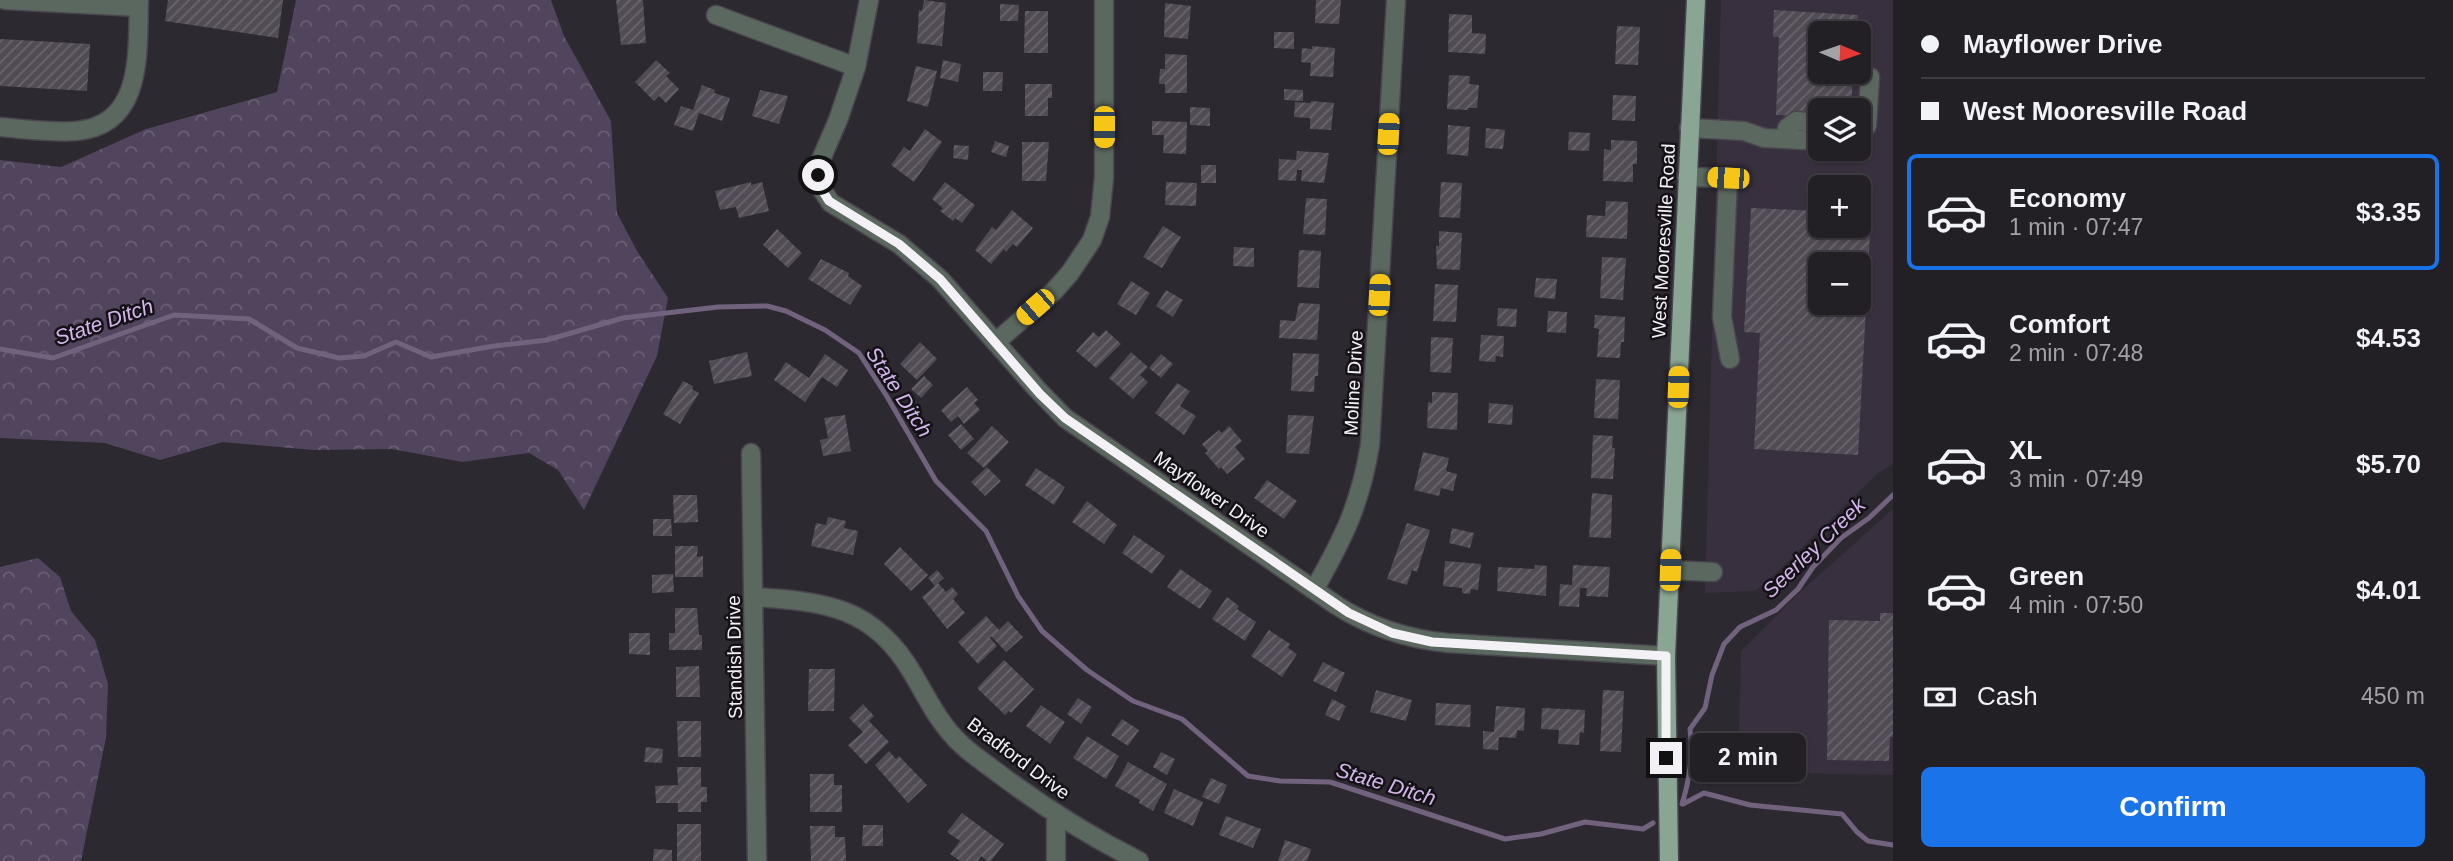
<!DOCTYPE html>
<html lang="en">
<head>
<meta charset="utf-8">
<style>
  :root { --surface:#221f25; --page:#2e2c32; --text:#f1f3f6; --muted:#a2a2a7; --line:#3f3d42; --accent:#1a73e8 }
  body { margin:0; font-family:Arial,sans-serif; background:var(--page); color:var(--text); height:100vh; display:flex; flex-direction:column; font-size:26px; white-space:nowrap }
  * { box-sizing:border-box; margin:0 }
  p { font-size:23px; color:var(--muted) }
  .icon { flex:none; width:38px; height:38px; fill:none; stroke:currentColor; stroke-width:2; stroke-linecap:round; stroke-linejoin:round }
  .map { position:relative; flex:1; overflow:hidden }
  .drawer { display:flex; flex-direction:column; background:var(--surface); width:560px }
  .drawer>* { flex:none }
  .guide { display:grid; align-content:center; height:154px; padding:0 28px; background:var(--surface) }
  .needle { width:46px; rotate:92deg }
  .fabs { position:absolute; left:1808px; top:21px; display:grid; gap:14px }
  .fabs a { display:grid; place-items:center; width:63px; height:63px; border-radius:10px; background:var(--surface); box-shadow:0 2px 5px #0004,0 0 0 2px var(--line); font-size:35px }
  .end { position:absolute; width:32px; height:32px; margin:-16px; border:9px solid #f3f0f6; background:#111; box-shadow:0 0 0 4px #111 }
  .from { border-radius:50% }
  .bubble { position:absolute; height:49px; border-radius:10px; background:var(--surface); box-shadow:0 2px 5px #0004,0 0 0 2px var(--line); font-size:23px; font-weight:700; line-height:49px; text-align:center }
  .car { position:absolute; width:21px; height:42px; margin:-21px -10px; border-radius:9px; box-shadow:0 0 5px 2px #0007; background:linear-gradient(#f5c518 24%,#345 0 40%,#f5c518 0 76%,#345 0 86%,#f5c518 0) }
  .guide b { display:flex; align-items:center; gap:24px; height:66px; font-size:26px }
  .guide b+b { border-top:2px solid var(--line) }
  .guide i { width:18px; height:18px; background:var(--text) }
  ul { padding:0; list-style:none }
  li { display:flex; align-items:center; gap:21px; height:116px; margin:0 14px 10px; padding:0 14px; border:4px solid transparent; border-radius:10px }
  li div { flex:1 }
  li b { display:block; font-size:26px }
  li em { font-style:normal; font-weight:700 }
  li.active { border-color:var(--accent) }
  li>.icon { width:63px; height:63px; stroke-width:1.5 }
  .pay { display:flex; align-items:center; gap:18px; height:77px; padding:0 28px; font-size:26px }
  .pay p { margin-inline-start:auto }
  .cta { display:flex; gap:14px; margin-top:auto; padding:14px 28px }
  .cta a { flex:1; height:80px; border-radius:10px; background:var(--accent); color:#fff; font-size:28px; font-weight:700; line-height:80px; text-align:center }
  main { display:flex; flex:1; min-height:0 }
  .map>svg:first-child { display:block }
</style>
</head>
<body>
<main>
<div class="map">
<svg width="1893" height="861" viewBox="0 0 1893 861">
  <defs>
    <pattern id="forest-crowns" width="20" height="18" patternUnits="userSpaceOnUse" patternTransform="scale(1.75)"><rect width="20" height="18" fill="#51445d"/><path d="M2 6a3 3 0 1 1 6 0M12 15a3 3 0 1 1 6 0" fill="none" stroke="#6a5f75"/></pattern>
    <pattern id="building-hatch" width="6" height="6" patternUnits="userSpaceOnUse" patternTransform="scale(1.75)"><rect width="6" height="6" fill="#504b54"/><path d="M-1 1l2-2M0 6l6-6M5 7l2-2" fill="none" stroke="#6a656d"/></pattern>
  </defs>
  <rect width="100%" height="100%" fill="#2d2931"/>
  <path fill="#38303e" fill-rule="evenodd" d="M 1721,0 L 1893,0 L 1893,464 L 1877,474 L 1768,581 L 1755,591 L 1705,593 ZM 1820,33 L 1858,33 L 1858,72 L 1820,72 ZM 1820,110 L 1858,110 L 1858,149 L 1820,149 ZM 1820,187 L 1858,187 L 1858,226 L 1820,226 ZM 1820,264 L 1858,264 L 1858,303 L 1820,303 Z
    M 1893,509 L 1893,775 L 1738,772 L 1741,651 L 1798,594 Z"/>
  <path fill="url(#forest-crowns)" d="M 296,0 L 551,0 L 564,36 L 611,121 L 617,213 L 637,251 L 668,298 L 657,356 L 584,510 L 558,470 L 529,453 L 462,462 L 392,449 L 313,450 L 223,442 L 160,460 L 105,443 L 0,438 L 0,160 L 61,167 L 146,129 L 277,92 Z
    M 38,558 L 60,577 L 71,611 L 95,640 L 108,684 L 106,738 L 81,861 L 0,861 L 0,567 Z"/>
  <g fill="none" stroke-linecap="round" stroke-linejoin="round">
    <path stroke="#71627e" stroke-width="5" d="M 0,349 L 53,358 L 174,315 L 249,319 L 297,348 L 339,358 L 364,356 L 396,342 L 431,357 L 494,346 L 547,340 L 623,318 L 718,307 L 767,306 L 786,311 L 825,330 L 859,353 L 886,395 L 936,481 L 986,531 L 1018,596 L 1042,631 L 1087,670 L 1133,701 L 1182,719 L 1248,776 L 1280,781 L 1330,782 L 1505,839 L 1541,834 L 1585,822 L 1643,829 L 1653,823
      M 1682,804 C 1690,778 1693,756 1690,729 L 1705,708 L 1712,675 L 1724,644 L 1740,627 L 1776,610 L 1798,589 L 1813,567 L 1841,538 L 1869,518 L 1893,495
      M 1683,804 L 1704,793 L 1750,805 L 1842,814 L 1857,832 L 1868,841 L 1893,845"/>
  </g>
  <path fill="url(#building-hatch)" fill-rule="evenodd" d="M 168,0 L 283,0 L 278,38 L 165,21 Z
    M 616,0 L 643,0 L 646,43 L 621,45 Z
    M 924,0 L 946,3 L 942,46 L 917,43 L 919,10 L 922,11 Z
    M 1316,0 L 1341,0 L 1339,24 L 1315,23 Z
    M 1165,3 L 1191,6 L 1188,39 L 1164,37 Z
    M 1000,4 L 1019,5 L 1018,21 L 1000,21 Z
    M 1774,10 L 1858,15 L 1855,33 L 1820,33 L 1820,72 L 1853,72 L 1851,110 L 1820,110 L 1820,137 L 1816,137 L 1817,117 L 1776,115 L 1779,37 L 1773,37 Z
    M 1025,11 L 1048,11 L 1048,53 L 1024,53 Z
    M 1449,14 L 1472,15 L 1472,33 L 1486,34 L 1485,54 L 1448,52 Z
    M 1617,26 L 1640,27 L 1638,65 L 1615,64 Z
    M 1274,32 L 1294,32 L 1294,49 L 1274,48 Z
    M 0,39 L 90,44 L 87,91 L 0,86 Z
    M 1312,46 L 1335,48 L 1333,77 L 1310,76 L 1311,63 L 1301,62 L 1302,48 L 1312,49 Z
    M 1165,54 L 1187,55 L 1187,93 L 1165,93 L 1165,84 L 1159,84 L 1160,69 L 1165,69 Z
    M 656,60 L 670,73 L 666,76 L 679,89 L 666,103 L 659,96 L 654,101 L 635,82 Z
    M 943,60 L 961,64 L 958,82 L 940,78 Z
    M 916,66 L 937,71 L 928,107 L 907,101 Z
    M 983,72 L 1003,72 L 1002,91 L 983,91 Z
    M 1449,75 L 1470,76 L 1469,84 L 1479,85 L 1477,108 L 1468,108 L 1468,110 L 1447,109 Z
    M 1025,84 L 1052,84 L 1052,98 L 1048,98 L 1048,116 L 1025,116 Z
    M 702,85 L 715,90 L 714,93 L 730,98 L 722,121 L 699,113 L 693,131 L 674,125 L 681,106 L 693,110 Z
    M 1284,89 L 1303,90 L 1303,101 L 1284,100 Z
    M 760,90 L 788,96 L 779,124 L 752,116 Z
    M 1613,95 L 1636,96 L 1635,121 L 1612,120 Z
    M 1311,101 L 1334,103 L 1331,130 L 1310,129 L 1310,118 L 1294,117 L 1295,102 L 1311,103 Z
    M 1190,107 L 1210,108 L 1210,126 L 1190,125 Z
    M 1152,121 L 1187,122 L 1186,154 L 1163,153 L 1164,135 L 1152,135 Z
    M 1448,125 L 1470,127 L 1468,156 L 1447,154 Z
    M 1486,128 L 1505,130 L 1503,149 L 1485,148 Z
    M 925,129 L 942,142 L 914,182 L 891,165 L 904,147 L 910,151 Z
    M 1569,132 L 1590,133 L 1589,151 L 1568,150 Z
    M 1611,140 L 1637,141 L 1637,164 L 1633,164 L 1633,182 L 1603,181 L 1604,149 L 1611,150 Z
    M 995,141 L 1009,146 L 1006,157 L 991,152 Z
    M 1022,142 L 1049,142 L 1046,181 L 1022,181 Z
    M 954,145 L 969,146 L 968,160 L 953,158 Z
    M 1297,151 L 1329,153 L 1324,183 L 1301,181 L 1302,170 L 1297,170 L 1296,181 L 1278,180 L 1279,159 L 1296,160 Z
    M 1201,165 L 1216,165 L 1216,183 L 1201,183 Z
    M 751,182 L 751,185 L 762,182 L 769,211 L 739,218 L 736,207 L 720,210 L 715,191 Z
    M 945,182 L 975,205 L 962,223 L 955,218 L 953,221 L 940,211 L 943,208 L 932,199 Z
    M 1166,182 L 1197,183 L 1196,206 L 1165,205 Z
    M 1441,182 L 1462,183 L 1460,218 L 1439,217 Z
    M 1306,198 L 1327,199 L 1325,235 L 1303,234 Z
    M 1606,201 L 1628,202 L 1627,239 L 1586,237 L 1587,215 L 1605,216 Z
    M 1751,208 L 1820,211 L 1820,226 L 1858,226 L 1858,213 L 1871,214 L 1858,455 L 1754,449 L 1760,333 L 1744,332 ZM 1820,264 L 1858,264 L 1858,303 L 1820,303 Z
    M 1012,210 L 1033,228 L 1017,247 L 1013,244 L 1006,252 L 1004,249 L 991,264 L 975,250 L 992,227 L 996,230 Z
    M 1163,226 L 1181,237 L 1162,268 L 1143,257 Z
    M 777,229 L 802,253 L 788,268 L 763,245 Z
    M 1439,231 L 1462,233 L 1460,270 L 1437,269 L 1436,246 L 1439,246 Z
    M 1234,247 L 1254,248 L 1254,267 L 1233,266 Z
    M 1299,250 L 1321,251 L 1319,288 L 1297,287 Z
    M 1602,257 L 1626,258 L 1623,300 L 1600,298 Z
    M 821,259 L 849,273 L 848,276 L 862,286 L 850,305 L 808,279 Z
    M 1536,278 L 1557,279 L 1555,299 L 1534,297 Z
    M 1131,281 L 1150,293 L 1136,315 L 1117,304 Z
    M 1435,284 L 1458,285 L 1456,322 L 1433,321 Z
    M 1166,290 L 1183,300 L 1173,317 L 1156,306 Z
    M 1299,303 L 1320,304 L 1317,340 L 1279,338 L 1280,320 L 1295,321 Z
    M 1498,308 L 1517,309 L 1516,327 L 1497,326 Z
    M 1548,311 L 1567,312 L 1566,333 L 1547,332 Z
    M 1595,315 L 1625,317 L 1624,342 L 1621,342 L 1620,358 L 1597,357 L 1599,329 L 1594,328 Z
    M 1106,330 L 1121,344 L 1096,368 L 1076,351 L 1093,332 L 1099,337 Z
    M 1481,335 L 1504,336 L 1503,357 L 1496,356 L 1495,362 L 1479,361 Z
    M 1431,337 L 1453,338 L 1451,373 L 1430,372 Z
    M 920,342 L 937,359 L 917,380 L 900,364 Z
    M 747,352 L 752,376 L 714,384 L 709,361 Z
    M 1131,352 L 1148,367 L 1140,375 L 1148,382 L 1133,399 L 1109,378 Z
    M 1293,353 L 1319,354 L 1318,376 L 1315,376 L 1314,392 L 1291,391 Z
    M 825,354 L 848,370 L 837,387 L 822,377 L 805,402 L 774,380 L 786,362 L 809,378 Z
    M 1161,354 L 1173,364 L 1161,378 L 1149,368 Z
    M 924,376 L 933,385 L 921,398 L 911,389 Z
    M 1596,379 L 1620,380 L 1618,419 L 1594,418 Z
    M 683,381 L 693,386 L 692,389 L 699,393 L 680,424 L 663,414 Z
    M 1177,383 L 1190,391 L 1180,406 L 1196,416 L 1184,435 L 1155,413 Z
    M 967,387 L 978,400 L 974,403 L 980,410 L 964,424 L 958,416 L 951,422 L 941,410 Z
    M 1432,392 L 1458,393 L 1457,430 L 1427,428 L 1428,402 L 1432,403 Z
    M 1489,403 L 1513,405 L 1512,425 L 1488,423 Z
    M 845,415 L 851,451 L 823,456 L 820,440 L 828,438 L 824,418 Z
    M 1288,415 L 1314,416 L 1309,454 L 1286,453 Z
    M 961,424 L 974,439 L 961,450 L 948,435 Z
    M 992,426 L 1009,442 L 984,468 L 967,453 Z
    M 1229,426 L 1242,441 L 1235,447 L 1245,459 L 1227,474 L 1221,467 L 1219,469 L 1205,453 L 1208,451 L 1202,444 L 1219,430 L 1222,433 Z
    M 1593,435 L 1613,436 L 1612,448 L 1615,448 L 1613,479 L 1591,478 Z
    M 1423,452 L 1449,458 L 1446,471 L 1457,474 L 1453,491 L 1441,488 L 1439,496 L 1414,490 Z
    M 987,467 L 1001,481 L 985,496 L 971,482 Z
    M 1036,468 L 1065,487 L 1054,505 L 1025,485 Z
    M 1267,480 L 1297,501 L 1284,519 L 1254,498 Z
    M 1592,493 L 1612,495 L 1611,538 L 1589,537 Z
    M 673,495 L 697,495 L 698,522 L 674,523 Z
    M 1087,501 L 1117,525 L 1104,544 L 1072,522 Z
    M 828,517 L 846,521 L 844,528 L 858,531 L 853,555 L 811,546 L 816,523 L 826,525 Z
    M 653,519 L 671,519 L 672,536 L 653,536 Z
    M 1407,523 L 1430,530 L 1417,572 L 1412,570 L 1407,585 L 1387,579 Z
    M 1452,528 L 1474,533 L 1470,548 L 1449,543 Z
    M 1134,535 L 1165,556 L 1152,574 L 1122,553 Z
    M 675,546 L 698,546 L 697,557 L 703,556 L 703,577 L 675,577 Z
    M 900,547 L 928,575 L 911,591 L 884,564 Z
    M 1445,561 L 1481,564 L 1478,590 L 1471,589 L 1470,594 L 1462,593 L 1462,588 L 1443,586 Z
    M 1535,565 L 1547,566 L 1546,596 L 1497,591 L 1498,567 L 1534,569 Z
    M 1573,565 L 1610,567 L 1608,597 L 1586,596 L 1587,588 L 1580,588 L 1579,607 L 1559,606 L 1560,584 L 1572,585 Z
    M 1180,569 L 1212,591 L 1200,609 L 1167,587 Z
    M 937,570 L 944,578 L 938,583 L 946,592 L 952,587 L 958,594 L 953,599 L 965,613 L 947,629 L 922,597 L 935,586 L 928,578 Z
    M 673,574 L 674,592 L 652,593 L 652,575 Z
    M 1227,597 L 1239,606 L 1237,609 L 1256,622 L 1245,641 L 1212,619 Z
    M 675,608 L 697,608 L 699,635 L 702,635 L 702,650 L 669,650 L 669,633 L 675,633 Z
    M 1880,613 L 1893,613 L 1893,737 L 1890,737 L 1889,761 L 1827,760 L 1829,620 L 1880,621 Z
    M 986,616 L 999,630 L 1008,621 L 1023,637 L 1006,652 L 991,636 L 990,638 L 997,646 L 978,664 L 958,642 Z
    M 1269,630 L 1290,644 L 1288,648 L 1297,654 L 1282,677 L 1251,656 Z
    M 629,633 L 650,633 L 650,655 L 629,654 Z
    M 1004,660 L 1034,689 L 1011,713 L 1009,711 L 1005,715 L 977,688 Z
    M 1323,662 L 1345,673 L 1336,692 L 1313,681 Z
    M 699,666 L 700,697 L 676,697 L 676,667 Z
    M 809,669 L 835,669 L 834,711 L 808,711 Z
    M 1376,690 L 1412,700 L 1406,721 L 1370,712 Z
    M 1603,690 L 1624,691 L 1621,752 L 1600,751 Z
    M 1078,698 L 1092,707 L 1081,724 L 1067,714 Z
    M 1332,699 L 1346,706 L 1339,721 L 1325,715 Z
    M 1436,703 L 1471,705 L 1470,727 L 1435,725 Z
    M 863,704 L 874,716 L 869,721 L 889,742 L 866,764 L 848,745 L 863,732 L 849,718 Z
    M 1041,705 L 1065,722 L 1050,744 L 1026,726 Z
    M 1496,706 L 1525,708 L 1524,731 L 1517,730 L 1516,738 L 1499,737 L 1498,750 L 1483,749 L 1483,731 L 1494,732 Z
    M 1542,708 L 1585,710 L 1584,733 L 1580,732 L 1579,745 L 1558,744 L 1559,730 L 1541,729 Z
    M 1122,719 L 1139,730 L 1128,746 L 1111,735 Z
    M 677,721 L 701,721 L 701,757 L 678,757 Z
    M 1087,736 L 1119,756 L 1106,779 L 1073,758 Z
    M 646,747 L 663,749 L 662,763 L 644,762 Z
    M 889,751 L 896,759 L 899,756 L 927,785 L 908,803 L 875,765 Z
    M 1161,752 L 1175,759 L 1167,775 L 1153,767 Z
    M 1128,762 L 1167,784 L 1153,811 L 1139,803 L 1140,800 L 1115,786 Z
    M 677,767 L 701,767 L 701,787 L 707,787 L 707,802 L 701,802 L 701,812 L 678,812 L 678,803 L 656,803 L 655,786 L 678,785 Z
    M 810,774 L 834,774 L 834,785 L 842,785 L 842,812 L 810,812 Z
    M 1211,778 L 1227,785 L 1219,804 L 1202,797 Z
    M 1174,789 L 1203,802 L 1193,826 L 1164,813 Z
    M 962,813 L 1004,844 L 991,861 L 987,861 L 981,856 L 978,861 L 960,861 L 950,854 L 960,841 L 947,832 Z
    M 1226,816 L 1261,829 L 1253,848 L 1219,835 Z
    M 677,824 L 701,824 L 701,861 L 677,861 Z
    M 863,825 L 883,825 L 883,846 L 862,846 Z
    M 810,826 L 835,826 L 835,837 L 845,837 L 846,861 L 811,861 Z
    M 1285,840 L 1311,849 L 1307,861 L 1278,861 Z
    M 654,849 L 672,850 L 672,861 L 653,861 Z"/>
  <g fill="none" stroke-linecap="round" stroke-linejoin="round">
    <g stroke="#49454d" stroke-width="21">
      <path id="minor" d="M 5,0 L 138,7
        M 869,0 L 856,67 L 838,120 L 819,164 L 818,175 L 820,187 L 831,203 L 899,244 L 940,279 L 1036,388 L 1065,418 L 1336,605 C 1370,627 1407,639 1448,643 L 1666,656
        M 716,15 L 856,67
        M 0,127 C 25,129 52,133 76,131 C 145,125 137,50 139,0
        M 1689,128 L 1744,131 L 1764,138 L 1820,141
        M 1787,128 L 1796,121 L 1817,123
        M 1858,140 L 1867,125 L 1870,77
        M 1687,177 L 1728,178 L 1722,317 L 1730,359
        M 996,342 L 1054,291 L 1070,273 L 1092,240 L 1100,217 L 1104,178 L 1104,0
        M 751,453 L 757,861
        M 1670,570 L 1713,572
        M 1314,590 C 1344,537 1360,505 1370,445 L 1396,0
        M 754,597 C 826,602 873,606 913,674 C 927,698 940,725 961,744 C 970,753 981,760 990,767 C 1037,803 1087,835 1139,861
        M 1056,813 L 1056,861"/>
    </g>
    <g stroke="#49454d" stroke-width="21">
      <path id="major" d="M 1669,861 L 1666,656 L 1696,0"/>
    </g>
    <use href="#minor" stroke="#5b685f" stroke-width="18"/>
    <use href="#major" stroke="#8aa593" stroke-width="18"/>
  </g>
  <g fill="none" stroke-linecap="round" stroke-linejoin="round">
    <path stroke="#f3f0f6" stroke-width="9" d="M 818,175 L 820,187 L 829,201 L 899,244 L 940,279 L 1040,394 L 1065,418 L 1349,613 L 1392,633 L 1432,642 L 1666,656 L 1666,758"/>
  </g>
  <g text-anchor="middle" stroke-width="5" stroke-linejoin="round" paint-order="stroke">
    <g font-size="19" fill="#f3f0f6" stroke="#141216">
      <text transform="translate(1663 241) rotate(-87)" y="7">West Mooresville Road</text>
      <text transform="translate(1353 383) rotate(-87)" y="7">Moline Drive</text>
      <text transform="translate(1212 494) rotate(35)" y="7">Mayflower Drive</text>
      <text transform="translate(734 657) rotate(-91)" y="7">Standish Drive</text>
      <text transform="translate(1019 758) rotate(37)" y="7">Bradford Drive</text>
    </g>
    <g font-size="21" font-style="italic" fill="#d3b7ec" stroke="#141216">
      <text transform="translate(104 322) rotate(-19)" y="7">State Ditch</text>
      <text transform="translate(899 392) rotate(57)" y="7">State Ditch</text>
      <text transform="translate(1814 548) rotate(-44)" y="7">Seerley Creek</text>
      <text transform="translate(1386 784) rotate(17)" y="7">State Ditch</text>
    </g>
  </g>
</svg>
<div class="fabs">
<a><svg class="needle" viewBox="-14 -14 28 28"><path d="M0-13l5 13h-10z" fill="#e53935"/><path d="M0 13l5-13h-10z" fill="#a2a2a7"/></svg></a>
<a><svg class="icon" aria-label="layers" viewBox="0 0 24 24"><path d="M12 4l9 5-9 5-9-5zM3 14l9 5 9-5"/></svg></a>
<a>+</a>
<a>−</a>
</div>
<i class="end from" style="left:818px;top:175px"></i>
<i class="end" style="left:1666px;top:758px"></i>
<div class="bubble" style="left:1690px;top:733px;width:116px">2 min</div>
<i class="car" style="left:1104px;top:127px;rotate:180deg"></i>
<i class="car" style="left:1388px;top:134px;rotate:3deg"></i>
<i class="car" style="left:1728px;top:178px;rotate:273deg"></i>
<i class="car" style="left:1379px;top:295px;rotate:3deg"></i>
<i class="car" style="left:1035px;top:307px;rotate:229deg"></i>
<i class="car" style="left:1678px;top:387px;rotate:2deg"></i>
<i class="car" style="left:1670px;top:570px;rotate:2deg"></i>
</div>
<section class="drawer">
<div class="guide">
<b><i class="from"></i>Mayflower Drive</b>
<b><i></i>West Mooresville Road</b>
</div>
<ul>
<li class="active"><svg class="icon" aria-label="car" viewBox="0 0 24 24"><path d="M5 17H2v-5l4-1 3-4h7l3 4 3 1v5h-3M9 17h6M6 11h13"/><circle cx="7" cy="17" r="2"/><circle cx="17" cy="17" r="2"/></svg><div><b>Economy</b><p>1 min · 07:47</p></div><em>$3.35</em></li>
<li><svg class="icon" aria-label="car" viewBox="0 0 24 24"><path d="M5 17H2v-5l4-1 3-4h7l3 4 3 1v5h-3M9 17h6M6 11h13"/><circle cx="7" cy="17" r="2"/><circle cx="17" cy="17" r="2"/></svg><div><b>Comfort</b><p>2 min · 07:48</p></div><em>$4.53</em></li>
<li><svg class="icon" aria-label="car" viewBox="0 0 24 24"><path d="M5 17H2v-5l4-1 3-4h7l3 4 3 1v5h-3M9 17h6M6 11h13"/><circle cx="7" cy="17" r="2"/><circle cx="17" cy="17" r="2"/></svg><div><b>XL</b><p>3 min · 07:49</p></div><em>$5.70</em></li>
<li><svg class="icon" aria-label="car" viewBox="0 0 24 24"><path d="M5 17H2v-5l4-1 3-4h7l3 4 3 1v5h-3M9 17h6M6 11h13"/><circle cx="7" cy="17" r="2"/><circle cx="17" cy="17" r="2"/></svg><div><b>Green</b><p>4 min · 07:50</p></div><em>$4.01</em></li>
</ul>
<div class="pay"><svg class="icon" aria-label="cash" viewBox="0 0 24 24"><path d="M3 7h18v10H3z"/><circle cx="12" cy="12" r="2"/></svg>Cash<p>450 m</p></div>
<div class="cta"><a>Confirm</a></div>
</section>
</main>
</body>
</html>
